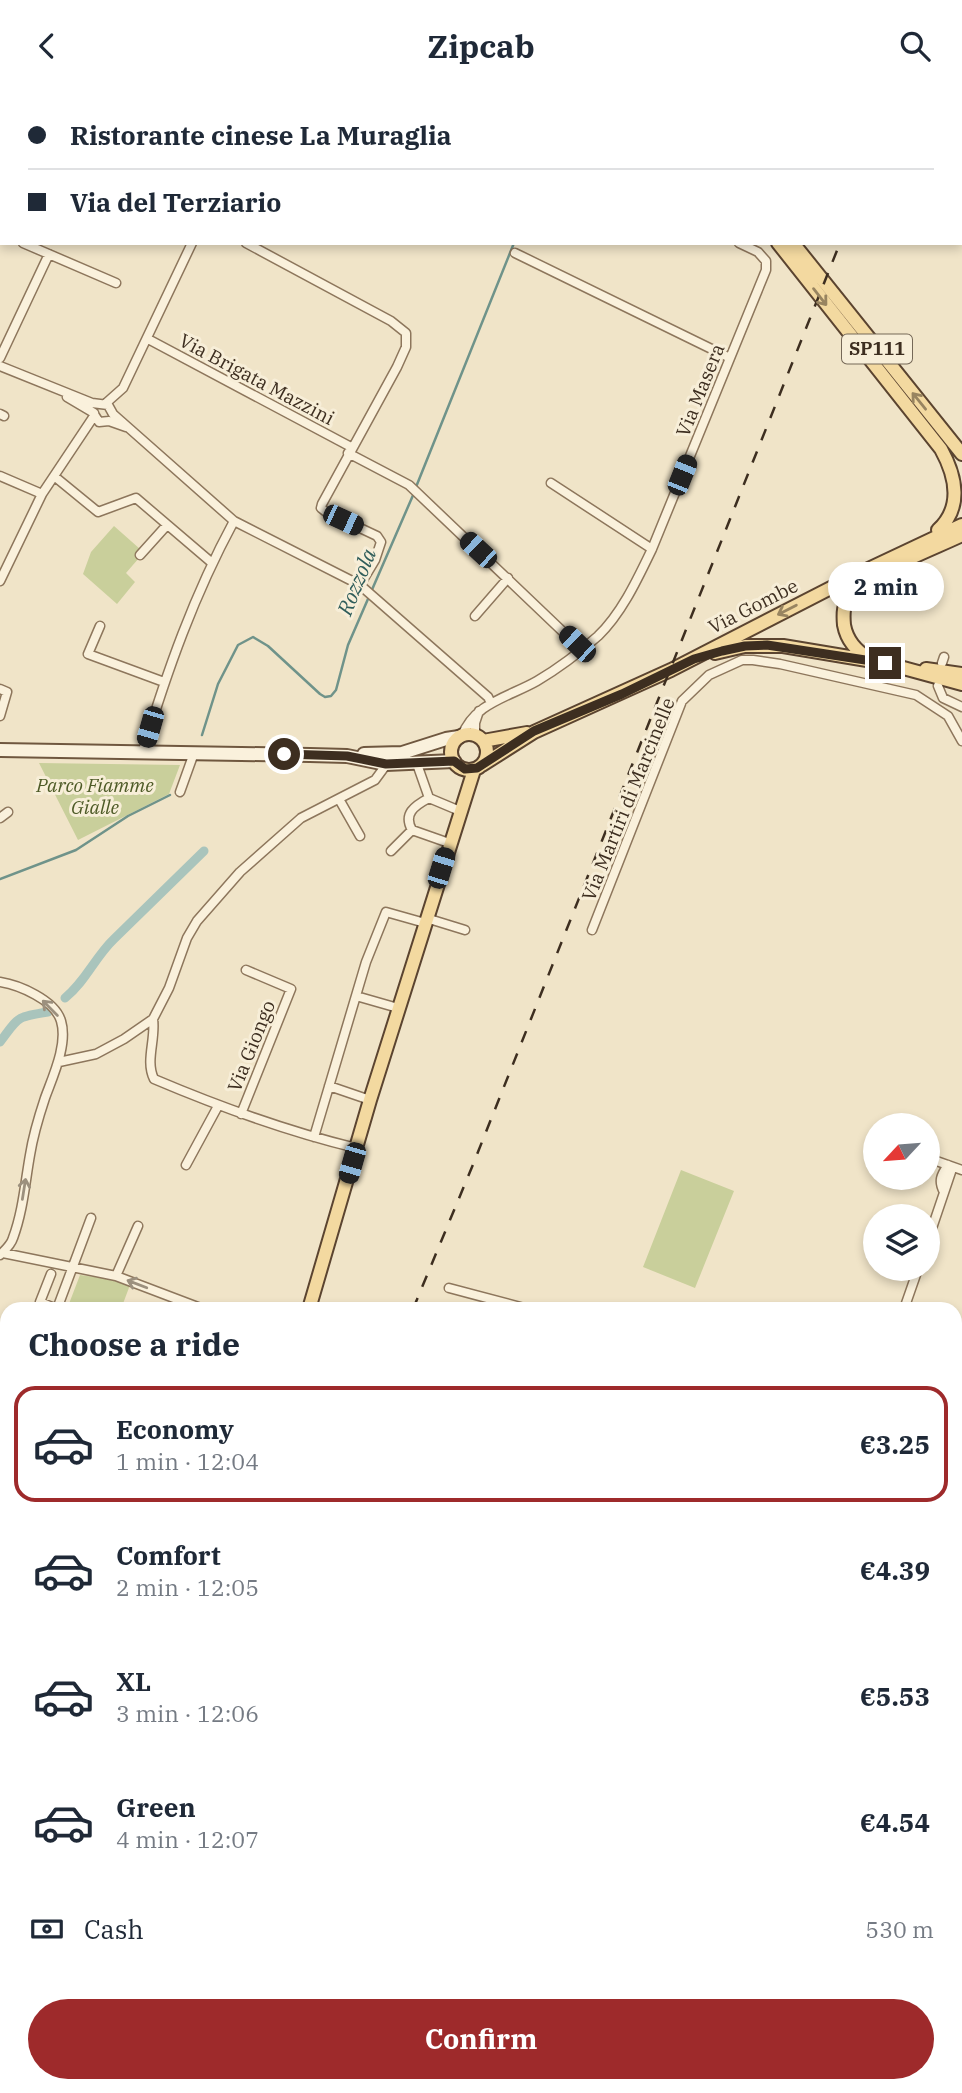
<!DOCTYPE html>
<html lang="en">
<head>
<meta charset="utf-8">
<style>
  :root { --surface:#fff; --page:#f6f6f7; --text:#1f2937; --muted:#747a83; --line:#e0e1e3; --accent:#9e2a2b }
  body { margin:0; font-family:"IBM Plex Serif",serif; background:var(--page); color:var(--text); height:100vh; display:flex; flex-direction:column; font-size:26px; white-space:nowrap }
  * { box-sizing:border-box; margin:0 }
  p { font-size:23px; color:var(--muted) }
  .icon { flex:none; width:38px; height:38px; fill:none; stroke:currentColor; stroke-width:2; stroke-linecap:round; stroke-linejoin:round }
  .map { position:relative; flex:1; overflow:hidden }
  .sheet { position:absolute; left:0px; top:1211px; width:962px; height:791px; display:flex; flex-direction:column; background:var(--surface); border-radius:21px 21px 0 0; box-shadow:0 4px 10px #0003 }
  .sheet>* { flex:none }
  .top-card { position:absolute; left:0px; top:0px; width:962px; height:154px; box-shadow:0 4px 10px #0003; display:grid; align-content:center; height:154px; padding:0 28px; background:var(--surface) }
  .needle { width:46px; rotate:244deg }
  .buttons { position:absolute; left:863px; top:1022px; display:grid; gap:14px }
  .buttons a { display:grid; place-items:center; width:77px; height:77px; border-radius:50%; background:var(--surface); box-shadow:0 4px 10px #0003; font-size:35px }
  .end { position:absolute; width:32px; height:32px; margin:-16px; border:9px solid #3d2e20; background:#fff; box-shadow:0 0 0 4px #fff }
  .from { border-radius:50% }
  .bubble { position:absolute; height:49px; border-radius:24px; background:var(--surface); box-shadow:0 4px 10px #0003; font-size:23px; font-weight:800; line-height:49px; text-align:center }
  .car { position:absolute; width:21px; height:42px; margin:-21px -10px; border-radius:9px; box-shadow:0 0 5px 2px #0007; background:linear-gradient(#222 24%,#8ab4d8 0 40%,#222 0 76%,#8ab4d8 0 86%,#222 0) }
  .top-card b { display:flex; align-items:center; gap:24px; height:66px; font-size:26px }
  .top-card b+b { border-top:2px solid var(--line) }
  .top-card i { width:18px; height:18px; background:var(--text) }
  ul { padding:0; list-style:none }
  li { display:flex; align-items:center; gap:21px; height:116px; margin:0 14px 10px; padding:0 14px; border:4px solid transparent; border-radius:21px }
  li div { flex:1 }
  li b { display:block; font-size:26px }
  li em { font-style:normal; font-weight:800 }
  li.selected { border-color:var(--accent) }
  li>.icon { width:63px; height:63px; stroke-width:1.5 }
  h2 { padding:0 28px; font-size:32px; line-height:84px }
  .pay { display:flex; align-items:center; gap:18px; height:77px; padding:0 28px; font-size:26px }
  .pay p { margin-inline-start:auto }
  .button { display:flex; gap:14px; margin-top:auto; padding:14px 28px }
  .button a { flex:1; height:80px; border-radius:42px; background:var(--accent); color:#fff; font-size:28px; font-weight:800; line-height:80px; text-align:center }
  header { display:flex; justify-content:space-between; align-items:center; height:91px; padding:0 28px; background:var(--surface); font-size:32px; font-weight:800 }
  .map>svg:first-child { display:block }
</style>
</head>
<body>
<header><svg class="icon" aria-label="back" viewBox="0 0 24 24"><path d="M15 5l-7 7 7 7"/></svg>Zipcab<svg class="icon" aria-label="search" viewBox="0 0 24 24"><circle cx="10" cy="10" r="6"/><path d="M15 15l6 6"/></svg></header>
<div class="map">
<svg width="962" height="2002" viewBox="0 0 962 2002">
  <rect width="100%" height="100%" fill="#f0e4c8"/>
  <path fill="#e6deb5" d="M 956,1443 L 962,1444 L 962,1462 L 957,1482 L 962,1483 L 962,2002 L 907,2002 L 888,1995 L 956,1995 Z"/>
  <path fill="#c9cf9b" d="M 114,435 L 140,458 L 135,464 L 139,467 L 126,482 L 135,491 L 117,513 L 83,483 L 91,461 Z
    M 39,672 L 180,674 L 169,703 L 78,749 Z
    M 681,1079 L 734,1100 L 695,1197 L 643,1176 Z
    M 80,1184 L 102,1187 L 130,1194 L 121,1218 L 67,1218 Z"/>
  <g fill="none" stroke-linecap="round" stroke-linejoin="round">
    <path stroke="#6f938a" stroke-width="2.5" d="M 603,2 L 605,0
      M 416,396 L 514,152
      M 202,644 L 218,593 L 238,554 L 253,546 L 268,555 L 320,603 L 325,606 L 331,605 L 336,599 L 348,554 L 414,402
      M 0,788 L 76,759 L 128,725 L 170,704"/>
    <path stroke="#a9c4bc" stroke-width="9" d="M 65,907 C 86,890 95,866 114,848 C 144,819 174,789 204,760
      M 0,951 C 19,926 15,926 48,921"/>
    <g stroke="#8d765c" stroke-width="11">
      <path id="minor" d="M 515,0 L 517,2
        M 35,2 L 36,0
        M 266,2 L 267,0
        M 355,2 L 356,0
        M 961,88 L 962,86
        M 0,141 L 2,142
        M 23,152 L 116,192
        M 246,152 L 391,230 L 406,242 L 406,256 L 397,276 L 322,413 L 321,417 L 326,421 L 377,445 L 381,451 L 375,469 L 360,494
        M 515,162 L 730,267
        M 148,248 L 351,356
        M 0,267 L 49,163
        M 0,275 L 92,312 L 108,314 L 113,323 L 234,430 L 360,494 L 488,606 L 491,612
        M 67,306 L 94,322
        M 105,313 L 123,297 L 192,152
        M 0,323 L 4,325
        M 94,323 L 99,331 L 109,330 L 126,336
        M 348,362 L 409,394 L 581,558
        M 0,385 L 42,403
        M 54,385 L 98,421 L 136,407 L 211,471
        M 551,392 L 652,458
        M 140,464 L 167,434
        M 0,490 L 42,403 L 94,325
        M 475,525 L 508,487
        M 100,535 L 88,563 L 164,591
        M 942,572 L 944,566
        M 938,595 L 943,607 L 962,616
        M 0,598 L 7,601 L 0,625
        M 475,644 L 475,632 L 479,620
        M 462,645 C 474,612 509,606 537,590 C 559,577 580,561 598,545 C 622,522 638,487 652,458 L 766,179 L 766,170 L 758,161 L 739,152
        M 143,660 C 167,580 194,504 234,430
        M 417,673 L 429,707
        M 180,701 L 194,662
        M 429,707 C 414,715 403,723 412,739 L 449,752
        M 429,707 L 460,720
        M 339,708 L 360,745
        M 0,727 L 8,721
        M 391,760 L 412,739
        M 426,827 L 465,839
        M 592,839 L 682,610 L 709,584 L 742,569 L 753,569 L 780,573 L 916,604 L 948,625 L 962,650
        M 0,891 C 19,894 55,909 61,930 C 68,953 53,985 45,1007 C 39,1025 33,1045 30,1064 C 25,1092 23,1120 13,1147 C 11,1154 5,1159 0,1164
        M 356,905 L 398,917
        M 153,928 C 156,948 145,970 154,988 C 220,1016 286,1040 356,1057
        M 59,971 L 96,963 L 124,948 L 153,928 L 169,897 L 187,847 L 197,830 L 240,781 L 301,727 L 375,689 L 389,670
        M 329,995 L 370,1009
        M 241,1023 L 291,898 L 246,879
        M 314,1046 L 366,871 L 386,821 L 425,832
        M 928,1067 L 962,1079
        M 186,1074 L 218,1015
        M 944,1101 C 938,1090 941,1084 948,1074
        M 928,1149 L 951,1081 L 948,1074
        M 3,1162 L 116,1185 L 203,1218
        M 51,1183 L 40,1211 L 57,1218
        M 116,1185 L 138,1135
        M 449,1197 L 528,1218
        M 57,1218 L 91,1127
        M 710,1218 L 712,1218
        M 904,1218 L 918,1178
        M 956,1254 L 962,1250
        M 0,1348 L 7,1335
        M 0,1403 L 7,1402
        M 956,1437 L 962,1439
        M 0,1447 L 7,1418
        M 0,1564 L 7,1566
        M 0,1661 L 7,1663
        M 0,1977 L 7,1980
        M 223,1995 L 226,2002
        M 231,1995 L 232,2002
        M 253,1995 L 254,2002
        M 271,1995 L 288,2002
        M 484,1995 L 506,2002
        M 39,2002 L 41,1995
        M 101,2002 L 104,1995
        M 328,2002 L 331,1995
        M 403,2002 L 405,1995
        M 665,2002 L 667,1995"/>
    </g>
    <g stroke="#6f573f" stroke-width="16">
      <path id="secondary" d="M 0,659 L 310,664 L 347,665 L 386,673 L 454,670
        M 364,663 L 402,662 L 446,648 L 459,646
        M 0,1890 L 7,1893
        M 261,2000 L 266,2002"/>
    </g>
    <g stroke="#5b4430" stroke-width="16">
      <path id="primary" d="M 657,0 L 659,2
        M 672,0 L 673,2
        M 778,152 L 941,358 C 957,387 962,417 938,439
        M 793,152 L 962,363
        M 715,562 L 745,555 L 783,555 L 885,572 L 962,593
        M 869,568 C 856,559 847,550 844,534 C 843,523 843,512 851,503 C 869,482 935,457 962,444
        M 926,578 L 962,583
        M451 661a18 18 0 1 1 36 0a18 18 0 1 1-36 0Z
        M 483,650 L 527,642
        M 482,674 L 534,641 L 671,579 L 858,483 L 962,434
        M 309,1218 L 370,1009 L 474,679
        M 0,1734 L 7,1727"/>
    </g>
    <use href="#minor" stroke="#faf1dc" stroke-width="8"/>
    <use href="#secondary" stroke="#faf1dc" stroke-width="12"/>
    <use href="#primary" stroke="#f3d9a0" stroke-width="12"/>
    <path stroke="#3d2e20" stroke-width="2.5" stroke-dasharray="12 12" stroke-linecap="butt" d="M 900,2 L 901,0
      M 413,1218 L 472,1076 L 840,152
      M 242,1995 L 243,2002"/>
  </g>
  <defs><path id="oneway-shaft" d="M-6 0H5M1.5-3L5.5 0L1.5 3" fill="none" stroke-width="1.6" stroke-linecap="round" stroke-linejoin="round" transform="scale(1.75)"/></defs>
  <g stroke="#988460">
    <use href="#oneway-shaft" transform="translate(820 206) rotate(52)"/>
    <use href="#oneway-shaft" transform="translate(919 310) rotate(-129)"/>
    <use href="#oneway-shaft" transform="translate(787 519) rotate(153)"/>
  </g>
  <g stroke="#9c907e">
    <use href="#oneway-shaft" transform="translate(50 917) rotate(-135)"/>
    <use href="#oneway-shaft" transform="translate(24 1098) rotate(-81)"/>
    <use href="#oneway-shaft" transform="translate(137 1193) rotate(-159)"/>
  </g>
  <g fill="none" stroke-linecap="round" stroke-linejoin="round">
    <path stroke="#3d2e20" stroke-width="9" d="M 284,663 L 347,665 L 386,673 L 454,670 L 465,678 L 477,677 L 534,640 L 622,603 L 694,568 L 722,560 L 745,555 L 767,554 L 885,572"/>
  </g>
  <g text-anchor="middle" stroke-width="6" stroke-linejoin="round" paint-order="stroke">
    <rect fill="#f7eed8" stroke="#756857" stroke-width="2" x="842" y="243.5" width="70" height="29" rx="5"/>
    <g font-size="18" font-weight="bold" fill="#3d2e20">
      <text x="877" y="264">SP111</text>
    </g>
    <g font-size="19" fill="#3d2e20" stroke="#f7eed8">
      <text transform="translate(257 288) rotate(28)" y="7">Via Brigata Mazzini</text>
      <text transform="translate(700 299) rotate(-68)" y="7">Via Masera</text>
      <text transform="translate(753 515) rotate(-27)" y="7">Via Gombe</text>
      <text transform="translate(628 708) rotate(-68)" y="7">Via Martiri di Marcinelle</text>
      <text transform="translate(251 955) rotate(-68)" y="7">Via Giongo</text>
    </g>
    <g font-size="19" font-style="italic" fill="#4d5a26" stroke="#f7eed8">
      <text x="95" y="701">Parco Fiamme<tspan x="95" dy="22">Gialle</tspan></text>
    </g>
    <g font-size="21" font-style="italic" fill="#2f5d5a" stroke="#f7eed8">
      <text transform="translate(357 491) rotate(-68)" y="7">Rozzola</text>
    </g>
  </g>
</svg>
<div class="buttons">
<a><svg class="needle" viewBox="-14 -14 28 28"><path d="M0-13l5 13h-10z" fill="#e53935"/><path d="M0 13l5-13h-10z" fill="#747a83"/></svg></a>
<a><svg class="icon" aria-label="layers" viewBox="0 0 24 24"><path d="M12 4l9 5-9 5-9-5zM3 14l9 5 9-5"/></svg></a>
</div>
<i class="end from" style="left:284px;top:663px"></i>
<i class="end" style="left:885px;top:572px"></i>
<div class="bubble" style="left:828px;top:471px;width:116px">2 min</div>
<i class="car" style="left:682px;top:384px;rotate:22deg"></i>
<i class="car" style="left:343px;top:429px;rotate:115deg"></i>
<i class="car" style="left:478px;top:459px;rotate:313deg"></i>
<i class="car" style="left:577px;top:553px;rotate:314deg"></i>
<i class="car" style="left:150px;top:636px;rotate:196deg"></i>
<i class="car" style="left:441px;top:777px;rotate:17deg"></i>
<i class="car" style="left:352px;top:1072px;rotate:196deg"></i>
<div class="top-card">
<b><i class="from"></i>Ristorante cinese La Muraglia</b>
<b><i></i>Via del Terziario</b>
</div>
<section class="sheet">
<h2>Choose a ride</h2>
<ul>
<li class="selected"><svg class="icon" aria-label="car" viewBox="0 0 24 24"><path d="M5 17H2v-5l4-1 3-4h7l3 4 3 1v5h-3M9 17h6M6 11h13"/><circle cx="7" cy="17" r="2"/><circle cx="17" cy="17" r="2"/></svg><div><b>Economy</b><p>1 min · 12:04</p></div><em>€3.25</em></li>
<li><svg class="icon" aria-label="car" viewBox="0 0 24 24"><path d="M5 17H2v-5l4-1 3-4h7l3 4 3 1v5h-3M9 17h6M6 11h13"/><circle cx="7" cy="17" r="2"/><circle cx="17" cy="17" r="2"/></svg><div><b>Comfort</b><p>2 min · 12:05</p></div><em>€4.39</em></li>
<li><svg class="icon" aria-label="car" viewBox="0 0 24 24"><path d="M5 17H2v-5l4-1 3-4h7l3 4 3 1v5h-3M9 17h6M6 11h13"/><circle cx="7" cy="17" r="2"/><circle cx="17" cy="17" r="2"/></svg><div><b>XL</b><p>3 min · 12:06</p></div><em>€5.53</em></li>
<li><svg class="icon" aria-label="car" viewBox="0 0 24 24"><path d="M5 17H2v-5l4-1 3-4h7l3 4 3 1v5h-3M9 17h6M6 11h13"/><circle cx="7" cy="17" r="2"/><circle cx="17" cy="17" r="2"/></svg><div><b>Green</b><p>4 min · 12:07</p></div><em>€4.54</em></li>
</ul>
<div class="pay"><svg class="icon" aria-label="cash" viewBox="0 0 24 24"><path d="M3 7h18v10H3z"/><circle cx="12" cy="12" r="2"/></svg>Cash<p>530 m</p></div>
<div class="button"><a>Confirm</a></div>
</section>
</div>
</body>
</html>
